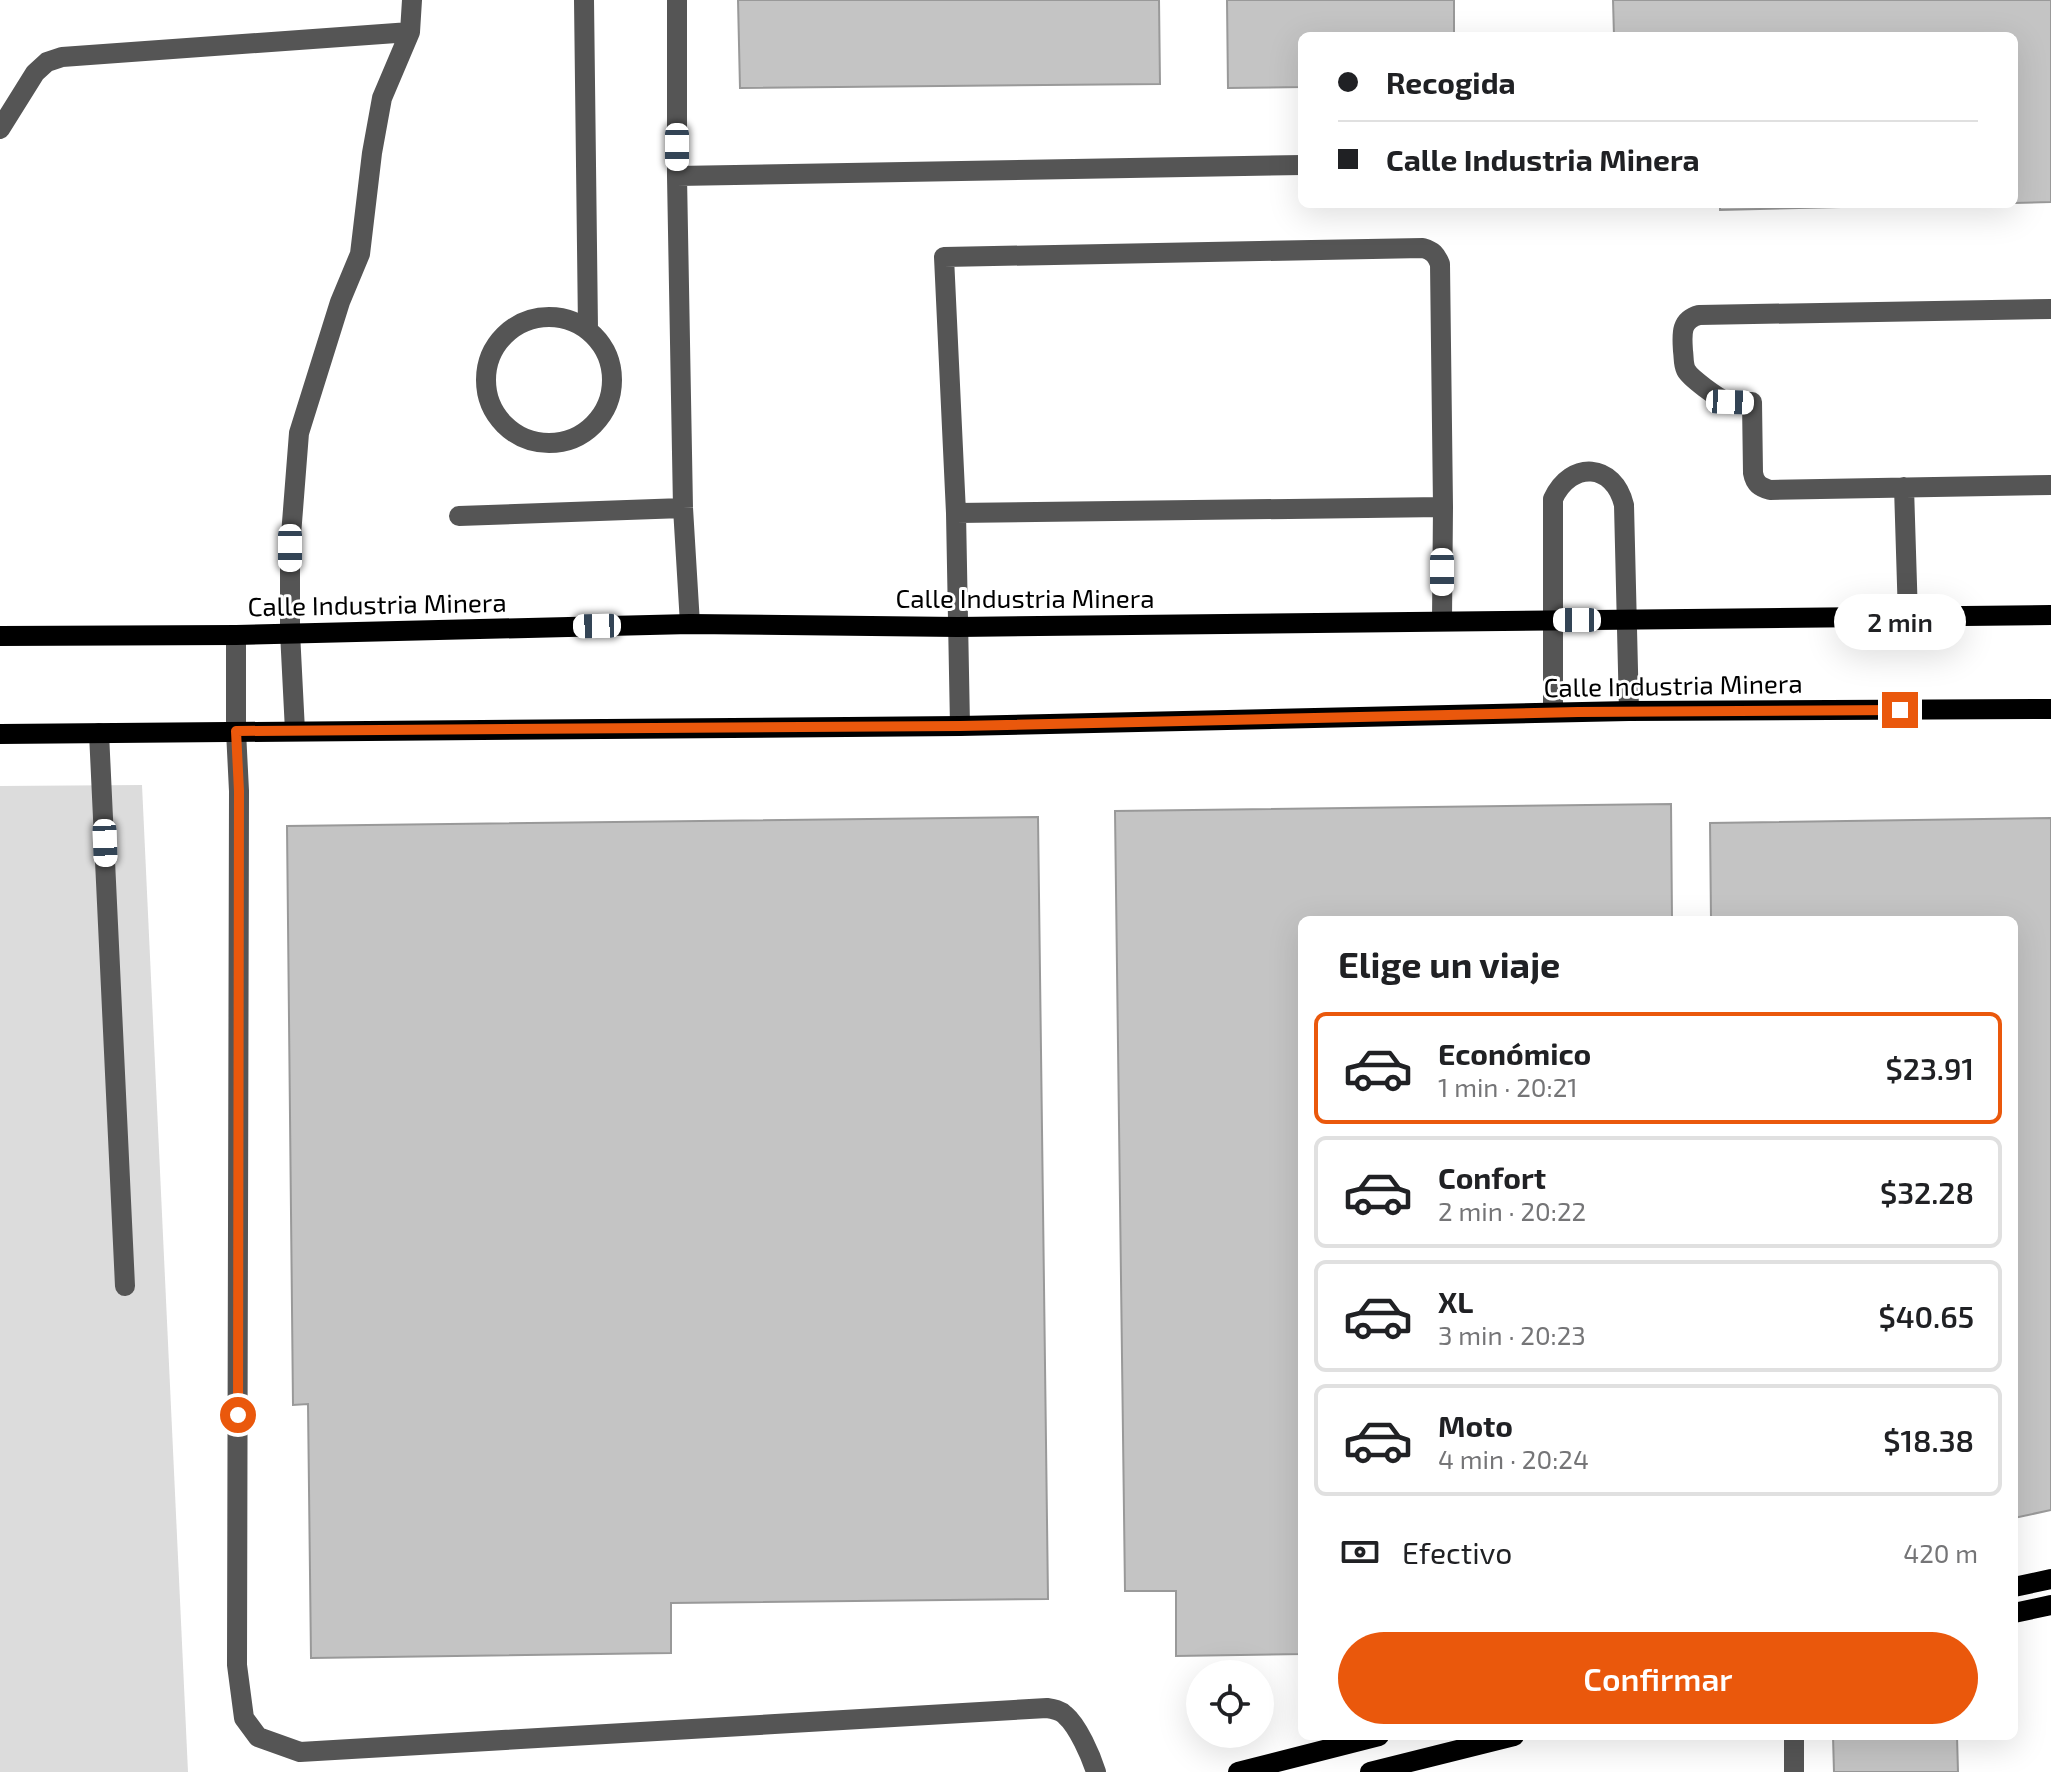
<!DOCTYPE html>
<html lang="es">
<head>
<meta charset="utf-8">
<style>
  :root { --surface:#fff; --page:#f2f2f2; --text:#202124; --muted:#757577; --line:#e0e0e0; --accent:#ea580c }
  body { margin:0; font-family:"Exo 2",sans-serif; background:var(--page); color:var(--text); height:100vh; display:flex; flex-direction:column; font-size:30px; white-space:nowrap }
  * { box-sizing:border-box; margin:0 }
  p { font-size:26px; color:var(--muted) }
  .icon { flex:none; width:44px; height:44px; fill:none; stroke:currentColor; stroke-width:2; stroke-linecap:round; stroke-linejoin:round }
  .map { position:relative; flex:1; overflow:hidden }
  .sheet { position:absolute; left:1298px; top:916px; width:720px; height:824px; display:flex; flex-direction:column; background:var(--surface); border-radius:12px; box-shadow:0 8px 32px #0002 }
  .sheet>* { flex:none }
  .hud { position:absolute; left:1298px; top:32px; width:720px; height:176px; border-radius:12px; box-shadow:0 8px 32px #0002; display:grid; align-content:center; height:176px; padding:0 40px; background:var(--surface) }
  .controls { position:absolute; left:1186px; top:1660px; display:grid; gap:16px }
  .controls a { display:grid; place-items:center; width:88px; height:88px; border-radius:50%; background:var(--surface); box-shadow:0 8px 32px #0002; font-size:40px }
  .end { position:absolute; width:36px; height:36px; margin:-18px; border:10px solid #ea580c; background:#fff; box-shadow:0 0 0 4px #fff }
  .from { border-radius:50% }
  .bubble { position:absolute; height:56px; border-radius:28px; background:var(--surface); box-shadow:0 8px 32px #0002; font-size:26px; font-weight:600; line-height:56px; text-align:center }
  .car { position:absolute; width:24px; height:48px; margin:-24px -12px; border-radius:10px; box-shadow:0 0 6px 2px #0007; background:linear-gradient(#fff 24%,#345 0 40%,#fff 0 76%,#345 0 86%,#fff 0) }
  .hud b { display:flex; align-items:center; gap:28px; height:76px; font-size:30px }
  .hud b+b { border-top:2px solid var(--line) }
  .hud i { width:20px; height:20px; background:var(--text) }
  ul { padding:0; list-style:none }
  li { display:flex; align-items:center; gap:24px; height:112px; margin:0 16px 12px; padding:0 24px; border:4px solid var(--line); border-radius:12px }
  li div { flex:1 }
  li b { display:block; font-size:30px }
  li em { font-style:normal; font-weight:600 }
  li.selected { border-color:var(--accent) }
  li>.icon { width:72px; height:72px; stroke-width:1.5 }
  h2 { padding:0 40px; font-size:36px; line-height:96px }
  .pay { display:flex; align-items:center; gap:20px; height:88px; padding:0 40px; font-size:30px }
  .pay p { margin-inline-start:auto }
  .primary-button { display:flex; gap:16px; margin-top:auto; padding:16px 40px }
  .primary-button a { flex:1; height:92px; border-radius:48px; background:var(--accent); color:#fff; font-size:32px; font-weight:600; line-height:92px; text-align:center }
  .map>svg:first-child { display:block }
</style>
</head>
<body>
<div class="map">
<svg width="2051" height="1772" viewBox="0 0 2051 1772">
  <rect width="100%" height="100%" fill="#fff"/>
  <path fill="#dcdcdc" d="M 142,785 L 188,1772 L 0,1772 L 0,786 Z"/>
  <path fill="#c4c4c4" stroke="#999" stroke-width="2" d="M 738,0 L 1159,0 L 1160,84 L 740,88 Z
    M 1227,0 L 1454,0 L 1454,36 L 1302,36 L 1302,87 L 1228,88 Z
    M 1613,0 L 2051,0 L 2051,202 L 2014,203 L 2014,36 L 1614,36 Z
    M 1720,204 L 1967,204 L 1720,210 Z
    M 1671,804 L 1672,920 L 1302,920 L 1302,1654 L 1176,1656 L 1176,1591 L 1125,1591 L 1115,811 Z
    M 1038,817 L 1048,1599 L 671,1603 L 671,1653 L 311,1658 L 308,1404 L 293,1405 L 287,826 Z
    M 2051,818 L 2051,1510 L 2014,1518 L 2014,920 L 1711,920 L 1710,823 Z
    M 1833,1736 L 1957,1736 L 1958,1772 L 1834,1772 Z"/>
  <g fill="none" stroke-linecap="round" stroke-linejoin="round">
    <path stroke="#555" stroke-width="20" d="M 584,0 L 588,329
      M 677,0 L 677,176 L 1302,165
      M 0,129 L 35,73 L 47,62 L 62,57 L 410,32
      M 677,176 L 683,508 L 690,624
      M 2051,309 L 1699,315 C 1680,320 1682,335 1683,351 C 1684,357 1683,364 1686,370 C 1690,378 1718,398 1726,401 C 1734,403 1744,402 1752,402 L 1753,473 C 1755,484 1760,487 1770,490 L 2051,485
      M486 380a63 63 0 1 1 126 0a63 63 0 1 1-126 0Z
      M 1904,487 L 1908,617
      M 956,513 L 1443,507
      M 459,516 L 683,508
      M 236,635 L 236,731 L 239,791 L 237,1665 L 244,1718 L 258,1737 L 300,1752 L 1047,1708 C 1054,1709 1060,1710 1065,1715 C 1078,1726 1091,1756 1096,1772
      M 1553,712 L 1553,499 C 1571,460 1614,463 1624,505 L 1629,711
      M 960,726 L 956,513 L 944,257 L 1423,248 C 1433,251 1436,254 1440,264 L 1443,507 L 1442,620
      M 295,731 L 290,632 L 290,548 L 299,433 L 340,302 L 360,254 L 372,153 L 382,98 L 410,32 L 412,0
      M 99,733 L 125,1286
      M 1794,1772 L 1794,1736"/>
    <path stroke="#000" stroke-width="20" d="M 0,636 L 236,635 L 690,624 L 958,627 L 2051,615
      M 0,734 L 960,726 L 1629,711 L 2051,709
      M 2014,1587 L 2051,1579
      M 2014,1613 L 2051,1605
      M 1238,1772 L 1379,1736
      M 1370,1772 L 1514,1736"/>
  </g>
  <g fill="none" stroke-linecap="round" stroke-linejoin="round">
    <path stroke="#ea580c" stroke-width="10" d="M 238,1415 L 239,791 L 236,731 L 960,726 L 1578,712 L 1900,710"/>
  </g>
  <g text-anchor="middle" stroke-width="6" stroke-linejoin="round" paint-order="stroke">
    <g font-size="26" fill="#000" stroke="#fff">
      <text x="1025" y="608">Calle Industria Minera</text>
      <text transform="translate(377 605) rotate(-1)" y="9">Calle Industria Minera</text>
      <text transform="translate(1673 686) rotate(-1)" y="9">Calle Industria Minera</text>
    </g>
  </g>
</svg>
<div class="controls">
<a><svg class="icon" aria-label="locate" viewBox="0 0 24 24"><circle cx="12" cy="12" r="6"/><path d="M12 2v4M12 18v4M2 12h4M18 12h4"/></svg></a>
</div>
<i class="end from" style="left:238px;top:1415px"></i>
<i class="end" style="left:1900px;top:710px"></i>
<div class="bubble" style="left:1834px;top:594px;width:132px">2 min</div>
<i class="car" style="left:677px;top:147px;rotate:180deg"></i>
<i class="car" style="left:1730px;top:402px;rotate:92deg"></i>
<i class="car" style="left:290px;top:548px;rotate:180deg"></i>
<i class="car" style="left:1442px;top:572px;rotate:180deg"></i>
<i class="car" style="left:1577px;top:620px;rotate:270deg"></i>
<i class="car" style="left:597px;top:626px;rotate:269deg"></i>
<i class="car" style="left:105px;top:843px;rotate:178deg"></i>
<div class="hud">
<b><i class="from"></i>Recogida</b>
<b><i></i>Calle Industria Minera</b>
</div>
<section class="sheet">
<h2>Elige un viaje</h2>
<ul>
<li class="selected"><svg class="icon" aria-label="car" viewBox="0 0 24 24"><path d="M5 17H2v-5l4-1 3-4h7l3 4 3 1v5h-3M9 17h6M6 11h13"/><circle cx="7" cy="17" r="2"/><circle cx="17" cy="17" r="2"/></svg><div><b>Económico</b><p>1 min · 20:21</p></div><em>$23.91</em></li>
<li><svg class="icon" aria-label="car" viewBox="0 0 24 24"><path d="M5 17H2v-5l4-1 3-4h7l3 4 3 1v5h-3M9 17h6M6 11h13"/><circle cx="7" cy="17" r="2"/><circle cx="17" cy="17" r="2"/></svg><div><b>Confort</b><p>2 min · 20:22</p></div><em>$32.28</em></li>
<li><svg class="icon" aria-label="car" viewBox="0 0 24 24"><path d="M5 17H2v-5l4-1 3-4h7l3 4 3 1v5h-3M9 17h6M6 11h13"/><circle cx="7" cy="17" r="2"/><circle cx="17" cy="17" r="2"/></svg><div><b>XL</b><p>3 min · 20:23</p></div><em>$40.65</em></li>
<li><svg class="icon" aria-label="car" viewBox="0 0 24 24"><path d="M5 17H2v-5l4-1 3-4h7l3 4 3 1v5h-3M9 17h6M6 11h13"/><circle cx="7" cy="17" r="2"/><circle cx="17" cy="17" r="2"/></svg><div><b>Moto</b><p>4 min · 20:24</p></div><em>$18.38</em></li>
</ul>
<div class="pay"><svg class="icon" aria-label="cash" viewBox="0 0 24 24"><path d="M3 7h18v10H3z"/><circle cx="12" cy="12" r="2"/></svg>Efectivo<p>420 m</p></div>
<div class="primary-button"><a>Confirmar</a></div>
</section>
</div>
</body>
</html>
